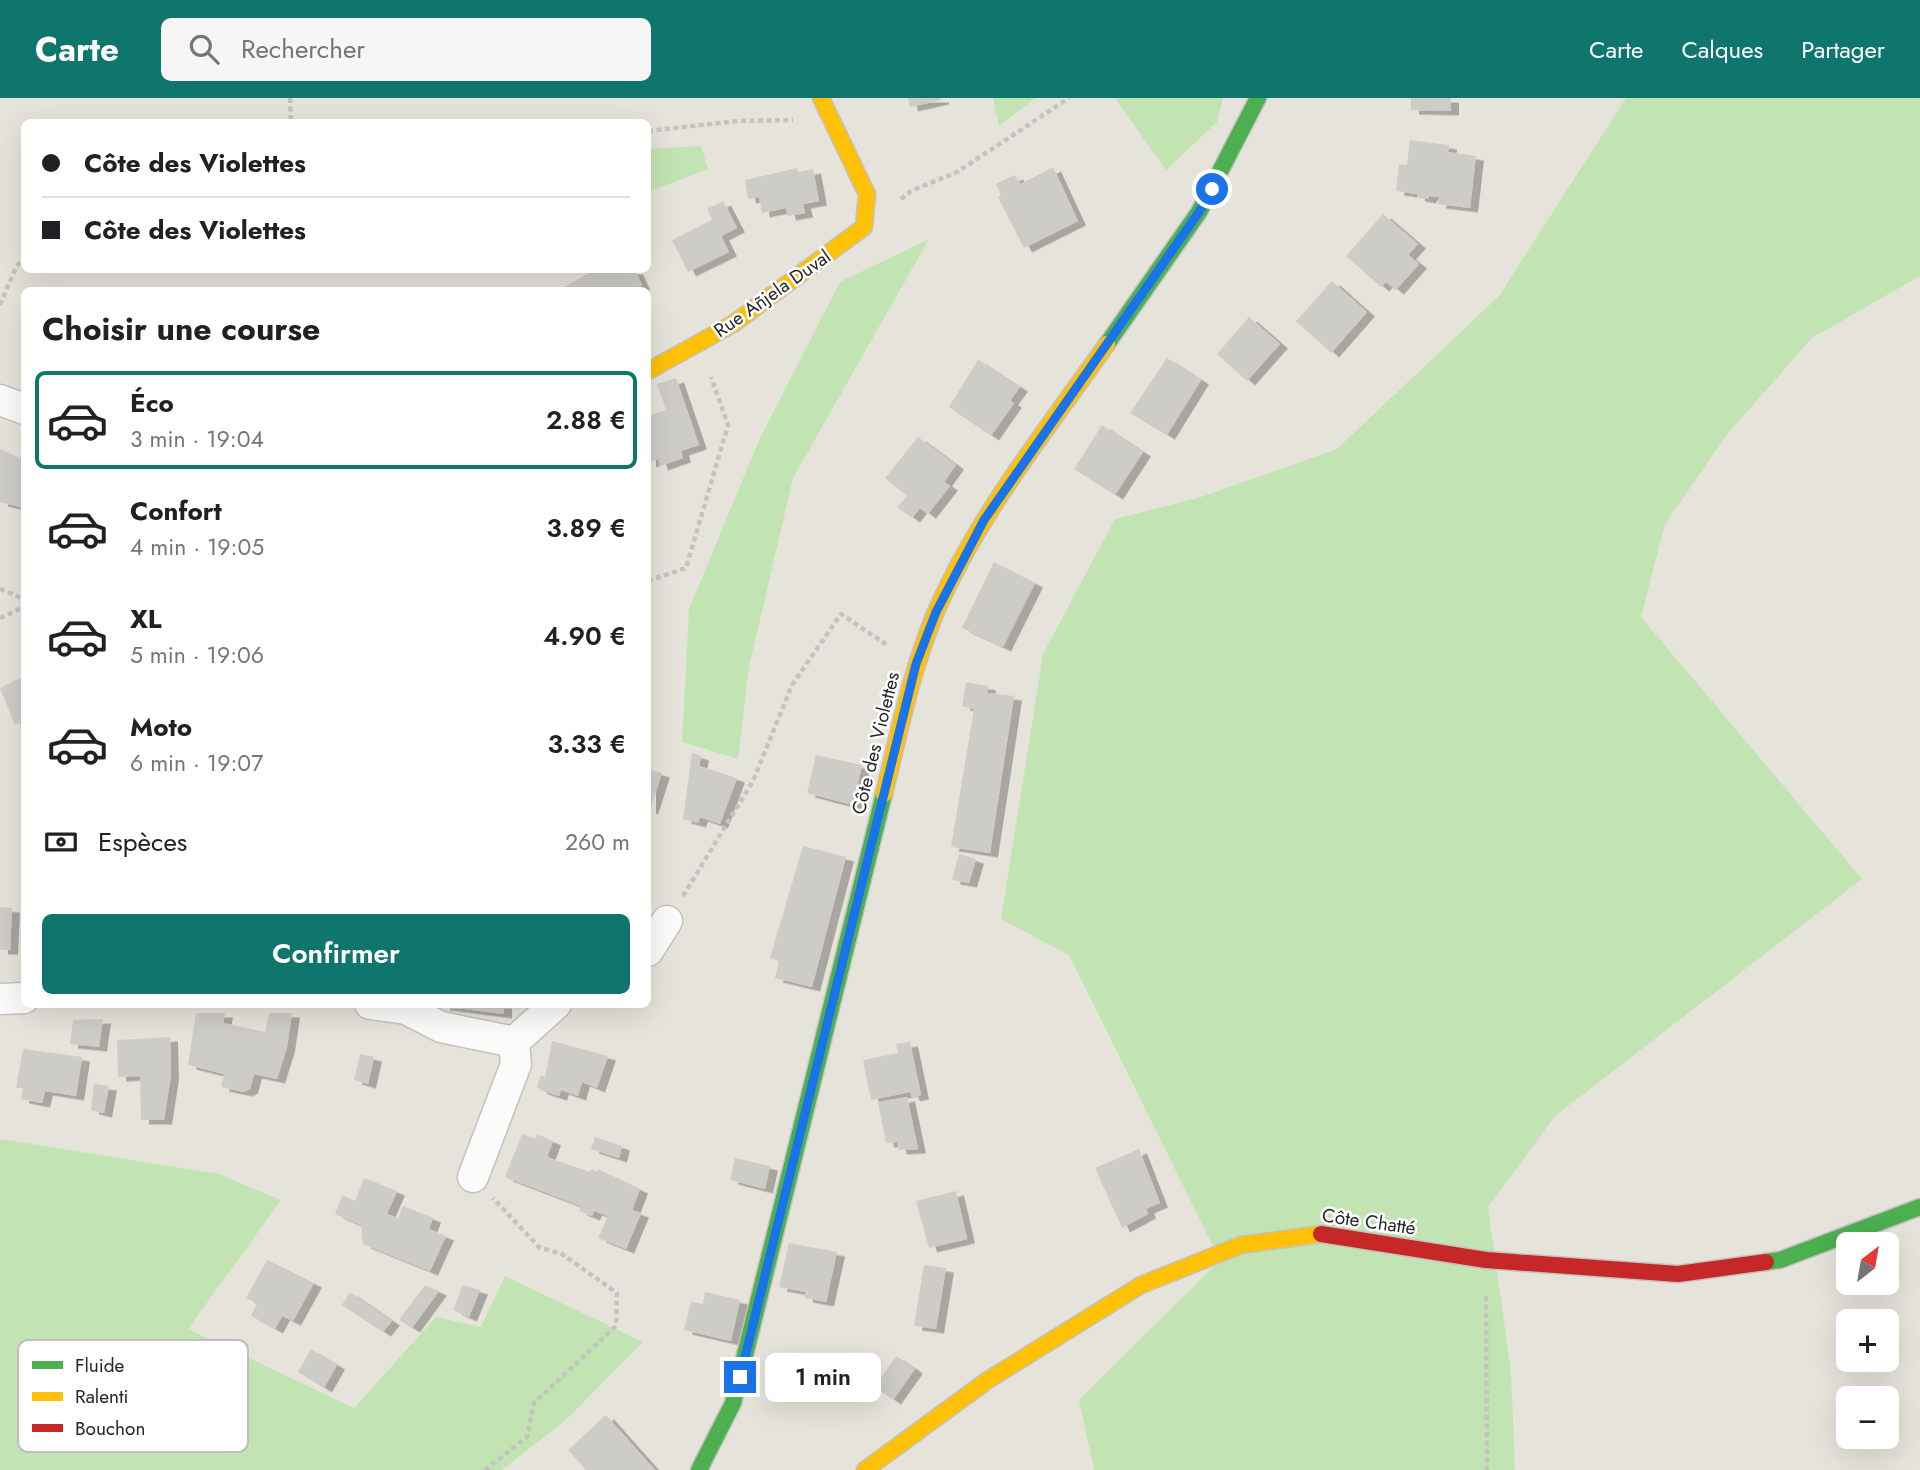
<!DOCTYPE html>
<html lang="fr">
<head>
<meta charset="utf-8">
<style>
  :root { --surface:#fff; --page:#f6f6f6; --text:#202124; --muted:#757577; --line:#e0e0e0; --accent:#0f766e }
  body { margin:0; font-family:Jost,sans-serif; background:var(--page); color:var(--text); height:100vh; display:flex; flex-direction:column; font-size:26px; white-space:nowrap }
  * { box-sizing:border-box; margin:0 }
  p { font-size:23px; color:var(--muted) }
  .icon { flex:none; width:38px; height:38px; fill:none; stroke:currentColor; stroke-width:2; stroke-linecap:round; stroke-linejoin:round }
  .map { position:relative; flex:1; overflow:hidden }
  .sheet { position:absolute; left:21px; top:189px; width:630px; height:721px; display:flex; flex-direction:column; background:var(--surface); border-radius:10px; box-shadow:0 7px 28px #0002 }
  .sheet>* { flex:none }
  .hud { position:absolute; left:21px; top:21px; width:630px; height:154px; border-radius:10px; box-shadow:0 7px 28px #0002; display:grid; align-content:center; height:154px; padding:0 21px; background:var(--surface) }
  .needle { width:46px; rotate:31deg }
  .tools { position:absolute; left:1836px; top:1134px; display:grid; gap:14px }
  .tools a { display:grid; place-items:center; width:63px; height:63px; border-radius:10px; background:var(--surface); box-shadow:0 7px 28px #0002; font-size:35px }
  .end { position:absolute; width:32px; height:32px; margin:-16px; border:9px solid #1a73e8; background:#fff; box-shadow:0 0 0 4px #fff }
  .from { border-radius:50% }
  .bubble { position:absolute; height:49px; border-radius:10px; background:var(--surface); box-shadow:0 7px 28px #0002; font-size:23px; font-weight:600; line-height:49px; text-align:center }
  .hud b { display:flex; align-items:center; gap:24px; height:66px; font-size:26px }
  .hud b+b { border-top:2px solid var(--line) }
  .hud i { width:18px; height:18px; background:var(--text) }
  ul { padding:0; list-style:none }
  li { display:flex; align-items:center; gap:21px; height:98px; margin:0 14px 10px; padding:0 7px; border:4px solid transparent; border-radius:10px }
  li div { flex:1 }
  li b { display:block; font-size:26px }
  li em { font-style:normal; font-weight:600 }
  li.active { border-color:var(--accent) }
  li>.icon { width:63px; height:63px; stroke-width:1.5 }
  h2 { padding:0 21px; font-size:32px; line-height:84px }
  .pay { display:flex; align-items:center; gap:18px; height:77px; padding:0 21px; font-size:26px }
  .pay p { margin-inline-start:auto }
  .action { display:flex; gap:14px; margin-top:auto; padding:14px 21px }
  .action a { flex:1; height:80px; border-radius:10px; background:var(--accent); color:#fff; font-size:28px; font-weight:600; line-height:80px; text-align:center }
  header { display:flex; align-items:center; gap:42px; box-sizing:border-box; height:98px; padding:0 35px; background:var(--accent); color:#fff }
  header strong { font-size:33px }
  nav { display:flex; gap:38px; margin-inline-start:auto; font-size:24px }
  .search { width:490px; height:63px; background:var(--page); display:flex; align-items:center; gap:18px; box-sizing:border-box; padding:0 24px; border-radius:10px; color:var(--muted); font-size:26px }
  .map>svg:first-child { display:block }
</style>
</head>
<body>
<header>
<strong>Carte</strong>
<div class="search"><svg class="icon" aria-label="search" viewBox="0 0 24 24"><circle cx="10" cy="10" r="6"/><path d="M15 15l6 6"/></svg>Rechercher</div>
<nav><a>Carte</a><a>Calques</a><a>Partager</a></nav>
</header>
<div class="map">
<svg width="1920" height="1372" viewBox="0 0 1920 1372">
  <defs>
    <filter id="shadow"><feDropShadow dx="8" dy="4.5" stdDeviation="0" flood-color="#0004"/></filter>
  </defs>
  <rect width="100%" height="100%" fill="#e6e3db"/>
  <path fill="#c2e4b2" d="M 993,0 L 1035,0 L 999,28 Z
    M 1115,0 L 1223,0 L 1217,24 L 1166,72 Z
    M 1626,0 L 1920,0 L 1920,178 L 1812,240 L 1728,335 L 1665,426 L 1641,519 L 1862,781 L 1555,1018 L 1488,1109 L 1511,1274 L 1515,1372 L 1094,1372 L 1079,1302 L 1220,1162 L 1069,857 L 1001,821 L 1043,556 L 1115,421 L 1201,399 L 1337,351 L 1499,198 Z
    M 701,48 L 708,71 L 648,94 L 648,51 Z
    M 929,141 L 793,380 L 749,569 L 738,661 L 682,644 L 689,511 L 760,340 L 840,184 Z
    M 0,1041 L 219,1076 L 281,1102 L 188,1231 L 354,1310 L 436,1219 L 481,1229 L 505,1178 L 643,1244 L 568,1320 L 502,1372 L 0,1372 Z"/>
  <path fill="#ceccc7" filter="url(#shadow)" d="M 908,0 L 941,0 L 941,2 L 910,9 Z
    M 1411,0 L 1451,0 L 1451,13 L 1411,12 Z
    M 1410,42 L 1449,47 L 1448,54 L 1476,58 L 1470,110 L 1438,106 L 1439,99 L 1429,98 L 1428,101 L 1417,99 L 1417,96 L 1396,93 L 1399,66 L 1407,67 Z
    M 1053,69 L 1078,123 L 1024,150 L 998,99 L 1001,97 L 996,86 L 1015,77 L 1020,86 Z
    M 797,70 L 798,74 L 813,71 L 819,103 L 803,106 L 805,115 L 788,118 L 786,110 L 762,115 L 759,99 L 748,101 L 745,82 Z
    M 723,103 L 737,130 L 721,138 L 729,154 L 688,174 L 672,142 L 712,122 L 707,111 Z
    M 1383,116 L 1418,146 L 1408,157 L 1419,166 L 1396,192 L 1386,184 L 1381,189 L 1346,158 Z
    M 595,172 L 635,172 L 642,187 L 632,192 L 566,192 L 564,189 Z
    M 1332,183 L 1367,214 L 1331,255 L 1296,223 Z
    M 1249,219 L 1280,246 L 1247,283 L 1217,256 Z
    M 1167,260 L 1201,282 L 1167,337 L 1130,315 Z
    M 978,262 L 1020,289 L 1010,303 L 1014,305 L 991,338 L 949,309 Z
    M 676,280 L 699,347 L 681,353 L 683,360 L 660,368 L 658,361 L 648,365 L 648,318 L 666,312 L 657,286 Z
    M 1102,327 L 1143,354 L 1115,397 L 1074,371 Z
    M 918,339 L 956,367 L 944,384 L 950,388 L 928,416 L 920,410 L 912,420 L 897,409 L 907,398 L 885,380 Z
    M 24,344 L 24,410 L 0,404 L 0,351 L 20,360 Z
    M 994,464 L 1035,485 L 1003,549 L 962,530 Z
    M 24,578 L 24,622 L 15,627 L 0,590 Z
    M 966,584 L 988,588 L 987,595 L 1014,598 L 990,755 L 951,749 L 974,611 L 962,608 Z
    M 692,655 L 701,658 L 699,668 L 737,680 L 720,726 L 700,719 L 698,725 L 683,721 Z
    M 816,657 L 862,667 L 853,707 L 807,695 Z
    M 648,671 L 662,675 L 650,712 L 648,711 Z
    M 803,748 L 846,759 L 812,889 L 775,880 L 779,863 L 770,860 Z
    M 959,756 L 976,761 L 969,785 L 952,782 Z
    M 0,809 L 12,810 L 10,852 L 0,852 Z
    M 442,906 L 504,906 L 504,916 L 442,908 Z
    M 196,915 L 225,915 L 223,925 L 265,934 L 269,915 L 292,915 L 287,949 L 277,981 L 254,976 L 250,991 L 244,994 L 221,989 L 224,976 L 188,967 Z
    M 103,921 L 99,949 L 70,946 L 73,922 Z
    M 170,939 L 171,977 L 164,1022 L 141,1022 L 140,978 L 118,979 L 117,942 Z
    M 552,943 L 608,958 L 597,990 L 582,984 L 578,998 L 561,992 L 559,998 L 540,992 L 537,988 L 541,977 L 545,979 Z
    M 910,944 L 921,997 L 912,999 L 910,994 L 871,1002 L 863,962 L 898,955 L 896,946 Z
    M 23,951 L 82,959 L 76,998 L 45,993 L 42,1005 L 21,1001 L 23,990 L 16,990 Z
    M 360,956 L 374,959 L 368,986 L 354,982 Z
    M 94,986 L 109,988 L 104,1015 L 91,1012 Z
    M 907,999 L 918,1051 L 899,1052 L 897,1044 L 886,1045 L 878,1004 Z
    M 522,1036 L 535,1041 L 537,1036 L 553,1043 L 547,1059 L 590,1074 L 591,1071 L 597,1074 L 598,1071 L 640,1091 L 632,1112 L 641,1115 L 626,1151 L 598,1140 L 608,1118 L 594,1113 L 592,1118 L 579,1113 L 581,1108 L 505,1079 Z
    M 595,1039 L 622,1048 L 619,1060 L 591,1051 Z
    M 1139,1051 L 1160,1105 L 1146,1111 L 1148,1116 L 1122,1130 L 1095,1070 Z
    M 735,1060 L 770,1068 L 765,1091 L 730,1082 Z
    M 364,1080 L 397,1093 L 387,1116 L 398,1120 L 403,1108 L 433,1120 L 429,1131 L 446,1138 L 430,1173 L 363,1146 L 361,1127 L 335,1116 L 342,1097 L 355,1103 Z
    M 956,1093 L 967,1141 L 929,1150 L 916,1103 Z
    M 789,1145 L 837,1154 L 826,1204 L 805,1200 L 805,1194 L 779,1189 Z
    M 267,1162 L 314,1185 L 293,1223 L 282,1218 L 275,1231 L 251,1218 L 257,1205 L 246,1200 Z
    M 924,1167 L 946,1170 L 936,1231 L 914,1228 Z
    M 425,1187 L 439,1193 L 412,1230 L 399,1222 Z
    M 463,1187 L 480,1192 L 469,1219 L 453,1212 Z
    M 350,1194 L 392,1223 L 383,1234 L 342,1207 Z
    M 705,1194 L 740,1202 L 731,1243 L 684,1232 L 691,1204 L 703,1206 Z
    M 311,1251 L 337,1267 L 324,1290 L 298,1274 Z
    M 896,1258 L 915,1271 L 893,1302 L 875,1289 Z
    M 606,1317 L 655,1372 L 586,1372 L 568,1352 Z"/>
  <g fill="none" stroke-linecap="round" stroke-linejoin="round">
    <g stroke="#c3c2c1" stroke-width="33">
      <path id="street" d="M 0,302 L 24,311
        M 648,853 L 667,823
        M 0,901 L 24,900
        M 370,906 L 406,911 L 441,929 L 514,944 L 516,966 L 473,1079
        M 514,944 L 556,906"/>
    </g>
    <g stroke="#c3c2c1" stroke-width="19">
      <path id="fast" d="M 1107,246 L 1199,114 L 1258,0
        M 1766,1164 L 1780,1162 L 1920,1109
        M 699,1372 L 733,1305 L 884,696"/>
    </g>
    <g stroke="#c3c2c1" stroke-width="19">
      <path id="slow" d="M 648,273 L 733,226 L 864,129 L 867,96 L 821,0
        M 884,696 C 899,635 911,574 935,516 C 977,418 1046,333 1107,246
        M 865,1372 L 988,1282 L 1141,1187 L 1241,1147 L 1321,1136"/>
    </g>
    <g stroke="#c3c2c1" stroke-width="19">
      <path id="jam" d="M 1321,1136 L 1486,1162 L 1678,1176 L 1766,1164"/>
    </g>
    <path stroke="#c4c3c2" stroke-width="4.5" stroke-dasharray="5 3.5" stroke-linecap="butt" d="M 290,0 L 291,24
      M 648,33 L 738,23 L 793,22
      M 901,101 L 911,93 L 957,74 L 1069,0
      M 0,207 L 16,169 L 24,160
      M 648,483 L 686,470 L 728,327 L 711,279
      M 0,491 L 24,501
      M 0,520 L 24,509
      M 683,798 L 753,683 L 792,587 L 841,516 L 887,547
      M 1486,1198 L 1487,1372
      M 485,1372 L 527,1339 L 534,1305 L 616,1228 L 617,1195 L 562,1156 L 539,1149 L 493,1100"/>
    <use href="#street" stroke="#fbfbfa" stroke-width="30"/>
    <use href="#fast" stroke="#4caf50" stroke-width="16"/>
    <use href="#slow" stroke="#ffc107" stroke-width="16"/>
    <use href="#jam" stroke="#c62828" stroke-width="16"/>
  </g>
  <g fill="none" stroke-linecap="round" stroke-linejoin="round">
    <path stroke="#1a73e8" stroke-width="9" d="M 740,1279 L 916,566 L 936,514 L 984,422 L 1199,114 L 1212,91"/>
  </g>
  <g text-anchor="middle" stroke-width="5" stroke-linejoin="round" paint-order="stroke">
    <g font-size="19" fill="#262626" stroke="#fff">
      <text transform="translate(772 195) rotate(-35)" y="7">Rue Añjela Duval</text>
      <text transform="translate(875 645) rotate(-76)" y="7">Côte des Violettes</text>
      <text transform="translate(1369 1123) rotate(8)" y="7">Côte Chatté</text>
    </g>
  </g>
  <rect x="18" y="1242" width="230" height="112" rx="10" fill="#fff" stroke="#bebebe" stroke-width="2"/>
  <rect x="32" y="1263" width="31" height="8" fill="#4caf50"/>
  <rect x="32" y="1294" width="31" height="9" fill="#ffc107"/>
  <rect x="32" y="1326" width="31" height="8" fill="#c62828"/>
  <g font-size="19" fill="#262626">
    <text x="75" y="1274">Fluide</text>
    <text x="75" y="1305">Ralenti</text>
    <text x="75" y="1337">Bouchon</text>
  </g>
</svg>
<div class="tools">
<a><svg class="needle" viewBox="-14 -14 28 28"><path d="M0-13l5 13h-10z" fill="#e53935"/><path d="M0 13l5-13h-10z" fill="#757577"/></svg></a>
<a>+</a>
<a>−</a>
</div>
<i class="end from" style="left:1212px;top:91px"></i>
<i class="end" style="left:740px;top:1279px"></i>
<div class="bubble" style="left:765px;top:1255px;width:116px">1 min</div>
<div class="hud">
<b><i class="from"></i>Côte des Violettes</b>
<b><i></i>Côte des Violettes</b>
</div>
<section class="sheet">
<h2>Choisir une course</h2>
<ul>
<li class="active"><svg class="icon" aria-label="car" viewBox="0 0 24 24"><path d="M5 17H2v-5l4-1 3-4h7l3 4 3 1v5h-3M9 17h6M6 11h13"/><circle cx="7" cy="17" r="2"/><circle cx="17" cy="17" r="2"/></svg><div><b>Éco</b><p>3 min · 19:04</p></div><em>2.88 €</em></li>
<li><svg class="icon" aria-label="car" viewBox="0 0 24 24"><path d="M5 17H2v-5l4-1 3-4h7l3 4 3 1v5h-3M9 17h6M6 11h13"/><circle cx="7" cy="17" r="2"/><circle cx="17" cy="17" r="2"/></svg><div><b>Confort</b><p>4 min · 19:05</p></div><em>3.89 €</em></li>
<li><svg class="icon" aria-label="car" viewBox="0 0 24 24"><path d="M5 17H2v-5l4-1 3-4h7l3 4 3 1v5h-3M9 17h6M6 11h13"/><circle cx="7" cy="17" r="2"/><circle cx="17" cy="17" r="2"/></svg><div><b>XL</b><p>5 min · 19:06</p></div><em>4.90 €</em></li>
<li><svg class="icon" aria-label="car" viewBox="0 0 24 24"><path d="M5 17H2v-5l4-1 3-4h7l3 4 3 1v5h-3M9 17h6M6 11h13"/><circle cx="7" cy="17" r="2"/><circle cx="17" cy="17" r="2"/></svg><div><b>Moto</b><p>6 min · 19:07</p></div><em>3.33 €</em></li>
</ul>
<div class="pay"><svg class="icon" aria-label="cash" viewBox="0 0 24 24"><path d="M3 7h18v10H3z"/><circle cx="12" cy="12" r="2"/></svg>Espèces<p>260 m</p></div>
<div class="action"><a>Confirmer</a></div>
</section>
</div>
</body>
</html>
